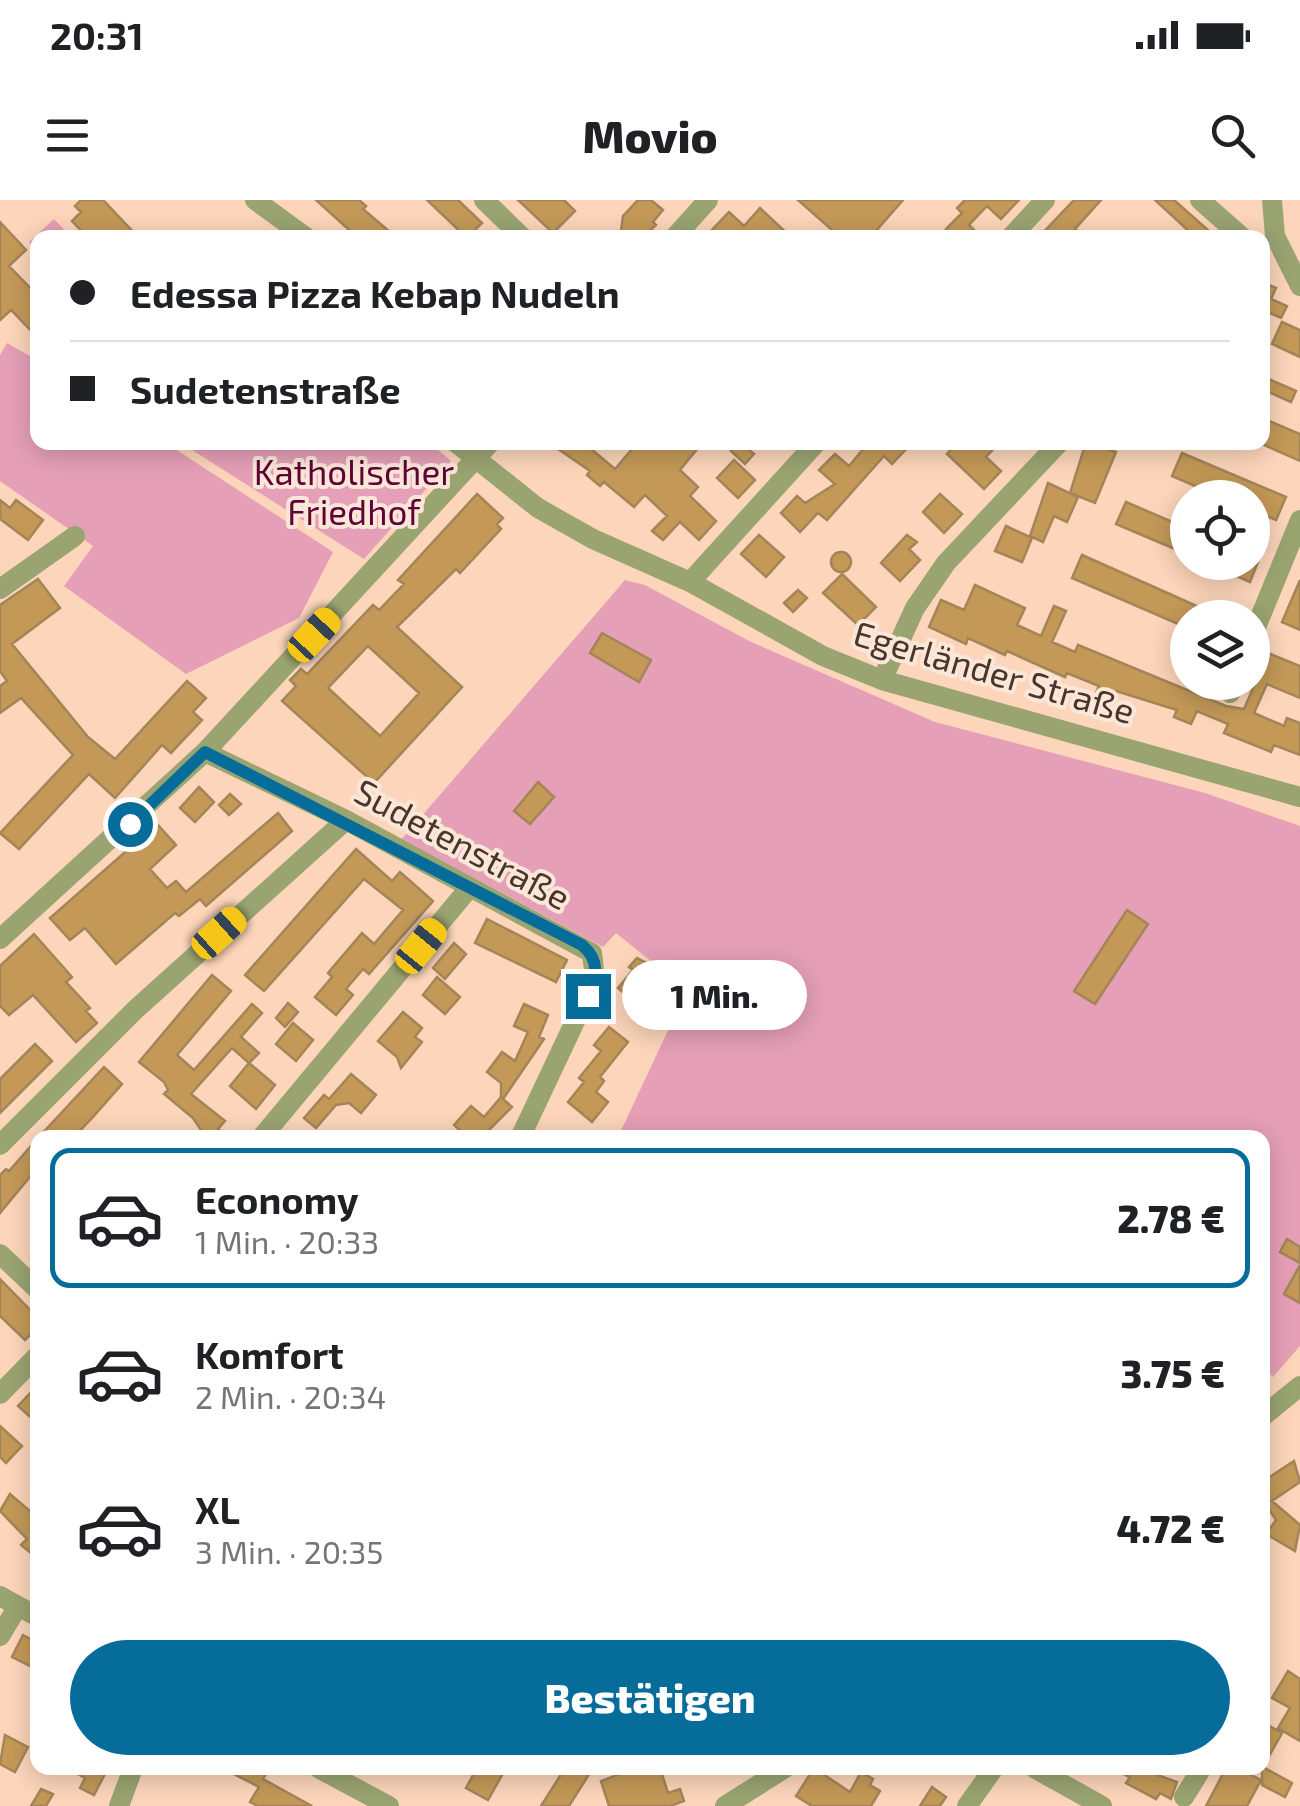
<!DOCTYPE html>
<html lang="de">
<head>
<meta charset="utf-8">
<style>
  :root { --surface:#fff; --page:#f6f6f6; --text:#202124; --muted:#757577; --line:#e0e0e0; --accent:#066c9a }
  body { margin:0; font-family:"Exo 2",sans-serif; background:var(--page); color:var(--text); height:100vh; display:flex; flex-direction:column; font-size:38px; white-space:nowrap }
  * { box-sizing:border-box; margin:0 }
  p { font-size:32px; color:var(--muted) }
  .icon { flex:none; width:55px; height:55px; fill:none; stroke:currentColor; stroke-width:2; stroke-linecap:round; stroke-linejoin:round }
  .map { position:relative; flex:1; overflow:hidden }
  .details { position:absolute; left:30px; top:930px; width:1240px; height:645px; display:flex; flex-direction:column; background:var(--surface); border-radius:20px; box-shadow:0 5px 25px #0003 }
  .details>* { flex:none }
  .guide { position:absolute; left:30px; top:30px; width:1240px; height:220px; border-radius:20px; box-shadow:0 5px 25px #0003; display:grid; align-content:center; height:220px; padding:0 40px; background:var(--surface) }
  .fabs { position:absolute; left:1170px; top:280px; display:grid; gap:20px }
  .fabs a { display:grid; place-items:center; width:100px; height:100px; border-radius:50%; background:var(--surface); box-shadow:0 5px 25px #0003; font-size:50px }
  .end { position:absolute; width:45px; height:45px; margin:-22px; border:12px solid #066c9a; background:#fff; box-shadow:0 0 0 5px #fff }
  .from { border-radius:50% }
  .bubble { position:absolute; height:70px; border-radius:35px; background:var(--surface); box-shadow:0 5px 25px #0003; font-size:32px; font-weight:800; line-height:70px; text-align:center }
  .car { position:absolute; width:30px; height:60px; margin:-30px -15px; border-radius:12px; box-shadow:0 0 8px 2px #0007; background:linear-gradient(#f5c518 24%,#345 0 40%,#f5c518 0 76%,#345 0 86%,#f5c518 0) }
  .guide b { display:flex; align-items:center; gap:35px; height:95px; font-size:38px }
  .guide b+b { border-top:2px solid var(--line) }
  .guide i { width:25px; height:25px; background:var(--text) }
  ul { padding:18px 0 0; list-style:none }
  li { display:flex; align-items:center; gap:30px; height:140px; margin:0 20px 15px; padding:0 20px; border:5px solid transparent; border-radius:20px }
  li div { flex:1 }
  li b { display:block; font-size:38px }
  li em { font-style:normal; font-weight:800 }
  li.current { border-color:var(--accent) }
  li>.icon { width:90px; height:90px; stroke-width:1.5 }
  .button { display:flex; gap:20px; margin-top:auto; padding:20px 40px }
  .button a { flex:1; height:115px; border-radius:60px; background:var(--accent); color:#fff; font-size:40px; font-weight:800; line-height:115px; text-align:center }
  .status { display:flex; justify-content:space-between; align-items:center; height:70px; padding:0 50px; background:var(--surface); direction:ltr }
  .status svg { height:28px; fill:currentColor }
  header { display:flex; justify-content:space-between; align-items:center; height:130px; padding:0 40px; background:var(--surface); font-size:45px; font-weight:800 }
  .map>svg:first-child { display:block }
</style>
</head>
<body>
<div class="status"><b>20:31</b><svg viewBox="0 0 49 12"><path d="M0 12V9h3v3zM5 12V6h3v6zM10 12V3h3v9zM15 12V0h3v12zM26 1h20v11H26zM47 4h2v5h-2z"/></svg></div>
<header><svg class="icon" aria-label="menu" viewBox="0 0 24 24"><path d="M4 6h16M4 12h16M4 18h16"/></svg>Movio<svg class="icon" aria-label="search" viewBox="0 0 24 24"><circle cx="10" cy="10" r="6"/><path d="M15 15l6 6"/></svg></header>
<div class="map">
<svg width="1300" height="1606" viewBox="0 0 1300 1606">
  <rect width="100%" height="100%" fill="#fcd5ba"/>
  <path fill="#e59fb7" d="M 54,19 L 71,37 L 38,38 L 37,51 L 29,42 Z
    M 7,143 L 37,160 L 38,242 L 166,243 L 333,352 L 299,418 L 186,474 L 64,386 L 93,346 L 0,281 L 0,155 Z
    M 181,243 L 430,243 L 451,261 L 364,359 Z
    M 625,380 L 645,385 L 749,441 L 935,522 L 1205,593 L 1300,626 L 1300,1146 L 1273,1177 L 1263,1167 L 1262,938 L 618,937 L 687,790 L 616,733 L 603,747 L 402,639 Z"/>
  <path fill="#c49958" stroke="#a38558" stroke-width="2.5" fill-rule="evenodd" d="M 81,0 L 103,0 L 139,38 L 88,38 L 72,21 L 81,12 L 75,6 Z
    M 316,0 L 359,0 L 366,6 L 363,9 L 397,38 L 358,38 Z
    M 427,0 L 458,0 L 482,23 L 467,38 Z
    M 518,0 L 564,0 L 575,11 L 553,33 Z
    M 638,0 L 651,0 L 663,10 L 653,22 L 656,25 L 642,38 L 620,38 L 623,16 Z
    M 798,0 L 903,0 L 876,31 L 883,38 L 841,38 Z
    M 965,0 L 1019,0 L 1001,19 L 987,6 L 969,25 L 982,38 L 955,38 L 946,29 L 962,13 L 957,8 Z
    M 1074,0 L 1101,0 L 1075,29 L 1084,38 L 1038,38 Z
    M 1155,0 L 1174,0 L 1217,38 L 1187,38 L 1191,33 Z
    M 760,8 L 792,38 L 719,38 L 711,31 L 729,12 L 744,26 Z
    M 0,22 L 26,50 L 9,66 L 38,96 L 38,138 L 11,110 L 0,120 Z
    M 1262,82 L 1276,88 L 1271,99 L 1287,106 L 1281,118 L 1265,111 L 1262,118 Z
    M 1282,122 L 1300,130 L 1300,157 L 1272,144 Z
    M 1262,176 L 1296,191 L 1291,202 L 1262,189 Z
    M 1262,218 L 1300,234 L 1300,261 L 1262,244 Z
    M 548,242 L 583,242 L 615,269 L 638,242 L 703,242 L 680,270 L 698,287 L 690,296 L 716,321 L 699,340 L 680,322 L 663,340 L 652,331 L 667,316 L 645,295 L 634,307 L 604,282 L 600,286 L 587,275 L 590,271 Z
    M 739,242 L 754,254 L 745,264 L 731,251 Z
    M 869,242 L 913,242 L 892,264 L 884,256 L 827,320 L 818,313 L 800,332 L 781,313 L 797,296 L 805,303 L 835,284 L 819,270 L 835,254 L 849,266 Z
    M 958,242 L 1000,242 L 986,257 L 1001,271 L 984,289 L 947,254 Z
    M 1086,242 L 1116,252 L 1095,303 L 1070,293 Z
    M 1182,253 L 1286,297 L 1276,320 L 1252,310 L 1252,298 L 1223,298 L 1172,276 Z
    M 734,260 L 755,280 L 738,298 L 717,278 Z
    M 1048,283 L 1078,297 L 1067,322 L 1054,316 L 1043,342 L 1030,336 Z
    M 477,294 L 503,318 L 497,324 L 501,329 L 460,373 L 456,369 L 397,427 L 462,487 L 374,583 L 282,501 L 296,486 L 290,480 L 301,469 L 307,474 L 373,405 L 379,410 L 404,384 L 398,380 ZM 368,446 L 419,493 L 380,536 L 328,488 Z
    M 940,294 L 962,314 L 944,333 L 923,312 Z
    M 0,300 L 10,308 L 16,300 L 43,320 L 28,340 L 0,319 Z
    M 1126,302 L 1184,327 L 1175,349 L 1116,324 Z
    M 1006,326 L 1032,338 L 1022,362 L 995,351 Z
    M 759,335 L 784,357 L 766,377 L 741,354 Z
    M 907,335 L 917,342 L 909,349 L 920,360 L 900,381 L 881,363 Z
    M831 362a10 10 0 1 1 20 0a10 10 0 1 1-20 0Z
    M 1082,355 L 1172,395 L 1223,418 L 1188,418 L 1188,428 L 1176,423 L 1072,378 Z
    M 1205,362 L 1258,362 L 1250,382 Z
    M 842,374 L 876,407 L 858,425 L 823,393 Z
    M 38,379 L 60,408 L 12,444 L 88,537 L 115,559 L 187,481 L 206,498 L 193,512 L 202,520 L 171,553 L 162,545 L 115,598 L 89,574 L 19,649 L 0,633 L 73,555 L 21,498 L 0,513 L 0,486 L 7,481 L 0,471 L 0,405 Z
    M 1300,380 L 1300,430 L 1282,422 Z
    M 975,385 L 1025,408 L 1017,425 L 1041,436 L 1054,406 L 1066,411 L 1052,442 L 1075,452 L 1078,445 L 1226,506 L 1244,509 L 1268,453 L 1300,466 L 1300,498 L 1267,484 L 1254,513 L 1284,526 L 1287,518 L 1300,523 L 1300,555 L 1274,545 L 1271,552 L 1224,533 L 1228,524 L 1197,511 L 1191,524 L 1174,517 L 1177,510 L 1116,491 L 1106,516 L 1089,508 L 1099,486 L 1067,473 L 1065,477 L 1007,451 L 1005,455 L 968,438 L 966,444 L 929,427 L 941,400 L 964,410 Z
    M 798,390 L 807,398 L 793,412 L 784,403 Z
    M 602,433 L 651,460 L 639,482 L 590,453 Z
    M 538,582 L 554,597 L 530,624 L 514,611 Z
    M 199,587 L 214,602 L 195,622 L 180,608 Z
    M 230,594 L 241,604 L 229,615 L 219,605 Z
    M 278,613 L 292,631 L 206,706 L 200,699 L 179,716 L 175,713 L 116,764 L 85,728 L 70,740 L 50,718 L 157,624 L 176,645 L 150,669 L 167,688 L 176,681 L 186,692 Z
    M 356,649 L 392,681 L 400,672 L 433,701 L 369,774 L 363,769 L 346,789 L 353,795 L 336,815 L 315,797 L 332,777 L 328,773 L 362,733 L 374,744 L 403,710 L 364,679 L 264,791 L 245,775 Z
    M 1127,710 L 1148,724 L 1095,804 L 1074,791 Z
    M 487,719 L 567,760 L 556,782 L 475,743 Z
    M 34,734 L 72,777 L 66,782 L 90,808 L 86,811 L 97,823 L 76,842 L 33,795 L 9,815 L 0,806 L 0,766 Z
    M 454,743 L 466,754 L 445,779 L 433,768 Z
    M 637,758 L 662,771 L 638,806 L 618,788 L 633,770 L 629,767 Z
    M 212,775 L 231,791 L 177,855 L 194,870 L 252,804 L 262,813 L 241,837 L 259,853 L 249,863 L 232,848 L 191,894 L 225,921 L 218,929 L 228,938 L 194,938 L 201,930 L 193,918 L 164,894 L 168,890 L 164,882 L 139,862 Z
    M 437,777 L 460,797 L 445,814 L 423,795 Z
    M 288,803 L 298,812 L 285,827 L 276,818 Z
    M 524,804 L 548,815 L 539,837 L 544,839 L 503,899 L 512,907 L 481,938 L 468,938 L 454,925 L 471,906 L 484,917 L 501,897 L 501,883 L 487,872 L 502,852 L 515,861 L 528,832 L 514,826 Z
    M 403,812 L 422,828 L 415,837 L 422,842 L 401,868 L 397,857 L 378,841 Z
    M 293,823 L 313,840 L 296,861 L 276,844 Z
    M 609,827 L 628,842 L 600,877 L 604,881 L 596,892 L 608,902 L 592,922 L 568,902 L 584,882 L 579,878 L 601,851 L 594,845 Z
    M 35,844 L 52,861 L 0,913 L 0,879 Z
    M 249,863 L 275,885 L 256,909 L 230,886 Z
    M 104,867 L 122,884 L 93,917 L 73,938 L 38,938 Z
    M 351,874 L 376,895 L 361,913 L 349,903 L 336,905 L 316,928 L 304,918 L 324,895 L 329,899 Z
    M 38,938 L 38,967 L 0,1013 L 0,975 L 6,969 L 9,971 Z
    M 1287,1039 L 1300,1047 L 1300,1063 L 1280,1052 Z
    M 1300,1065 L 1300,1103 L 1284,1094 Z
    M 0,1079 L 38,1118 L 38,1127 L 25,1140 L 0,1116 Z
    M 38,1185 L 38,1224 L 18,1206 Z
    M 0,1226 L 22,1246 L 6,1263 L 0,1257 Z
    M 1294,1261 L 1300,1282 L 1272,1301 L 1300,1325 L 1295,1351 L 1266,1334 L 1276,1320 L 1266,1305 L 1262,1307 L 1262,1282 Z
    M 10,1294 L 38,1318 L 38,1348 L 31,1353 L 21,1345 L 27,1339 L 0,1311 Z
    M 23,1435 L 38,1443 L 38,1470 L 12,1457 Z
    M 1288,1471 L 1300,1479 L 1300,1541 L 1278,1528 L 1290,1508 L 1272,1498 Z
    M 1262,1522 L 1282,1533 L 1263,1567 L 1292,1583 L 1285,1597 L 1262,1585 Z
    M 5,1535 L 28,1547 L 15,1572 L 0,1564 Z
    M 67,1568 L 108,1568 L 94,1595 L 80,1588 L 85,1578 Z
    M 222,1568 L 259,1568 L 267,1572 L 263,1579 L 312,1606 L 258,1606 L 250,1602 L 259,1587 Z
    M 477,1568 L 506,1568 L 488,1600 L 466,1588 Z
    M 565,1568 L 593,1568 L 569,1606 L 541,1606 Z
    M 624,1568 L 660,1568 L 668,1593 L 680,1589 L 684,1601 L 670,1606 L 609,1606 L 601,1581 L 626,1572 Z
    M 814,1568 L 850,1592 L 861,1572 L 873,1579 L 870,1585 L 880,1591 L 871,1606 L 812,1606 L 796,1596 Z
    M 1111,1568 L 1138,1568 L 1177,1582 L 1171,1599 L 1160,1593 L 1156,1599 L 1126,1583 L 1130,1577 Z
    M 1226,1568 L 1238,1568 L 1261,1580 L 1247,1606 L 1206,1606 Z
    M 932,1587 L 946,1597 L 940,1606 L 920,1606 Z
    M 41,1589 L 53,1594 L 46,1606 L 31,1606 Z"/>
  <g fill="none" stroke-linecap="round" stroke-linejoin="round">
    <path stroke="#9aa471" stroke-width="20" d="M 255,0 L 307,38
      M 484,0 L 523,38
      M 1200,0 L 1243,38
      M 1272,0 L 1275,36 L 1300,86
      M 674,38 L 708,0
      M 1010,38 L 1045,0
      M 455,242 L 538,308 L 593,339 L 690,382 L 823,456 L 882,480 L 1300,597
      M 690,382 L 817,242
      M 0,389 L 75,336
      M 1252,437 L 1300,320
      M 882,480 L 915,408 L 946,363 L 1060,242
      M 1230,493 L 1234,482
      M 205,552 L 346,620 L 592,753 L 595,779 L 520,938
      M 0,739 L 205,552 L 491,242
      M 261,938 L 470,687
      M 0,945 L 135,810 L 346,620
      M 0,1054 L 38,1090
      M 0,1194 L 38,1155
      M 1262,1217 L 1300,1186
      M 0,1396 L 38,1417
      M 0,1436 L 18,1406
      M 318,1568 L 389,1606
      M 1034,1568 L 1102,1606
      M 1184,1597 L 1202,1568
      M 119,1606 L 133,1568
      M 725,1606 L 785,1568
      M 967,1606 L 994,1568"/>
  </g>
  <g fill="none" stroke-linecap="round" stroke-linejoin="round">
    <path stroke="#066c9a" stroke-width="12" d="M 130,624 L 205,552 L 582,745 C 600,760 597,776 588,796"/>
  </g>
  <g text-anchor="middle" stroke-width="8" stroke-linejoin="round" paint-order="stroke">
    <g font-size="35" fill="#600334" stroke="#fae7d9">
      <text x="354" y="285">Katholischer<tspan x="354" dy="40">Friedhof</tspan></text>
    </g>
    <g font-size="35" fill="#493628" stroke="#fae7d9">
      <text transform="translate(994 473) rotate(16)" y="12">Egerländer Straße</text>
      <text transform="translate(462 645) rotate(28)" y="12">Sudetenstraße</text>
    </g>
  </g>
</svg>
<div class="fabs">
<a><svg class="icon" aria-label="locate" viewBox="0 0 24 24"><circle cx="12" cy="12" r="6"/><path d="M12 2v4M12 18v4M2 12h4M18 12h4"/></svg></a>
<a><svg class="icon" aria-label="layers" viewBox="0 0 24 24"><path d="M12 4l9 5-9 5-9-5zM3 14l9 5 9-5"/></svg></a>
</div>
<i class="end from" style="left:130px;top:624px"></i>
<i class="end" style="left:588px;top:796px"></i>
<div class="bubble" style="left:622px;top:760px;width:185px">1 Min.</div>
<i class="car" style="left:314px;top:435px;rotate:43deg"></i>
<i class="car" style="left:219px;top:733px;rotate:48deg"></i>
<i class="car" style="left:421px;top:746px;rotate:39deg"></i>
<div class="guide">
<b><i class="from"></i>Edessa Pizza Kebap Nudeln</b>
<b><i></i>Sudetenstraße</b>
</div>
<section class="details">
<ul>
<li class="current"><svg class="icon" aria-label="car" viewBox="0 0 24 24"><path d="M5 17H2v-5l4-1 3-4h7l3 4 3 1v5h-3M9 17h6M6 11h13"/><circle cx="7" cy="17" r="2"/><circle cx="17" cy="17" r="2"/></svg><div><b>Economy</b><p>1 Min. · 20:33</p></div><em>2.78 €</em></li>
<li><svg class="icon" aria-label="car" viewBox="0 0 24 24"><path d="M5 17H2v-5l4-1 3-4h7l3 4 3 1v5h-3M9 17h6M6 11h13"/><circle cx="7" cy="17" r="2"/><circle cx="17" cy="17" r="2"/></svg><div><b>Komfort</b><p>2 Min. · 20:34</p></div><em>3.75 €</em></li>
<li><svg class="icon" aria-label="car" viewBox="0 0 24 24"><path d="M5 17H2v-5l4-1 3-4h7l3 4 3 1v5h-3M9 17h6M6 11h13"/><circle cx="7" cy="17" r="2"/><circle cx="17" cy="17" r="2"/></svg><div><b>XL</b><p>3 Min. · 20:35</p></div><em>4.72 €</em></li>
</ul>
<div class="button"><a>Bestätigen</a></div>
</section>
</div>
</body>
</html>
